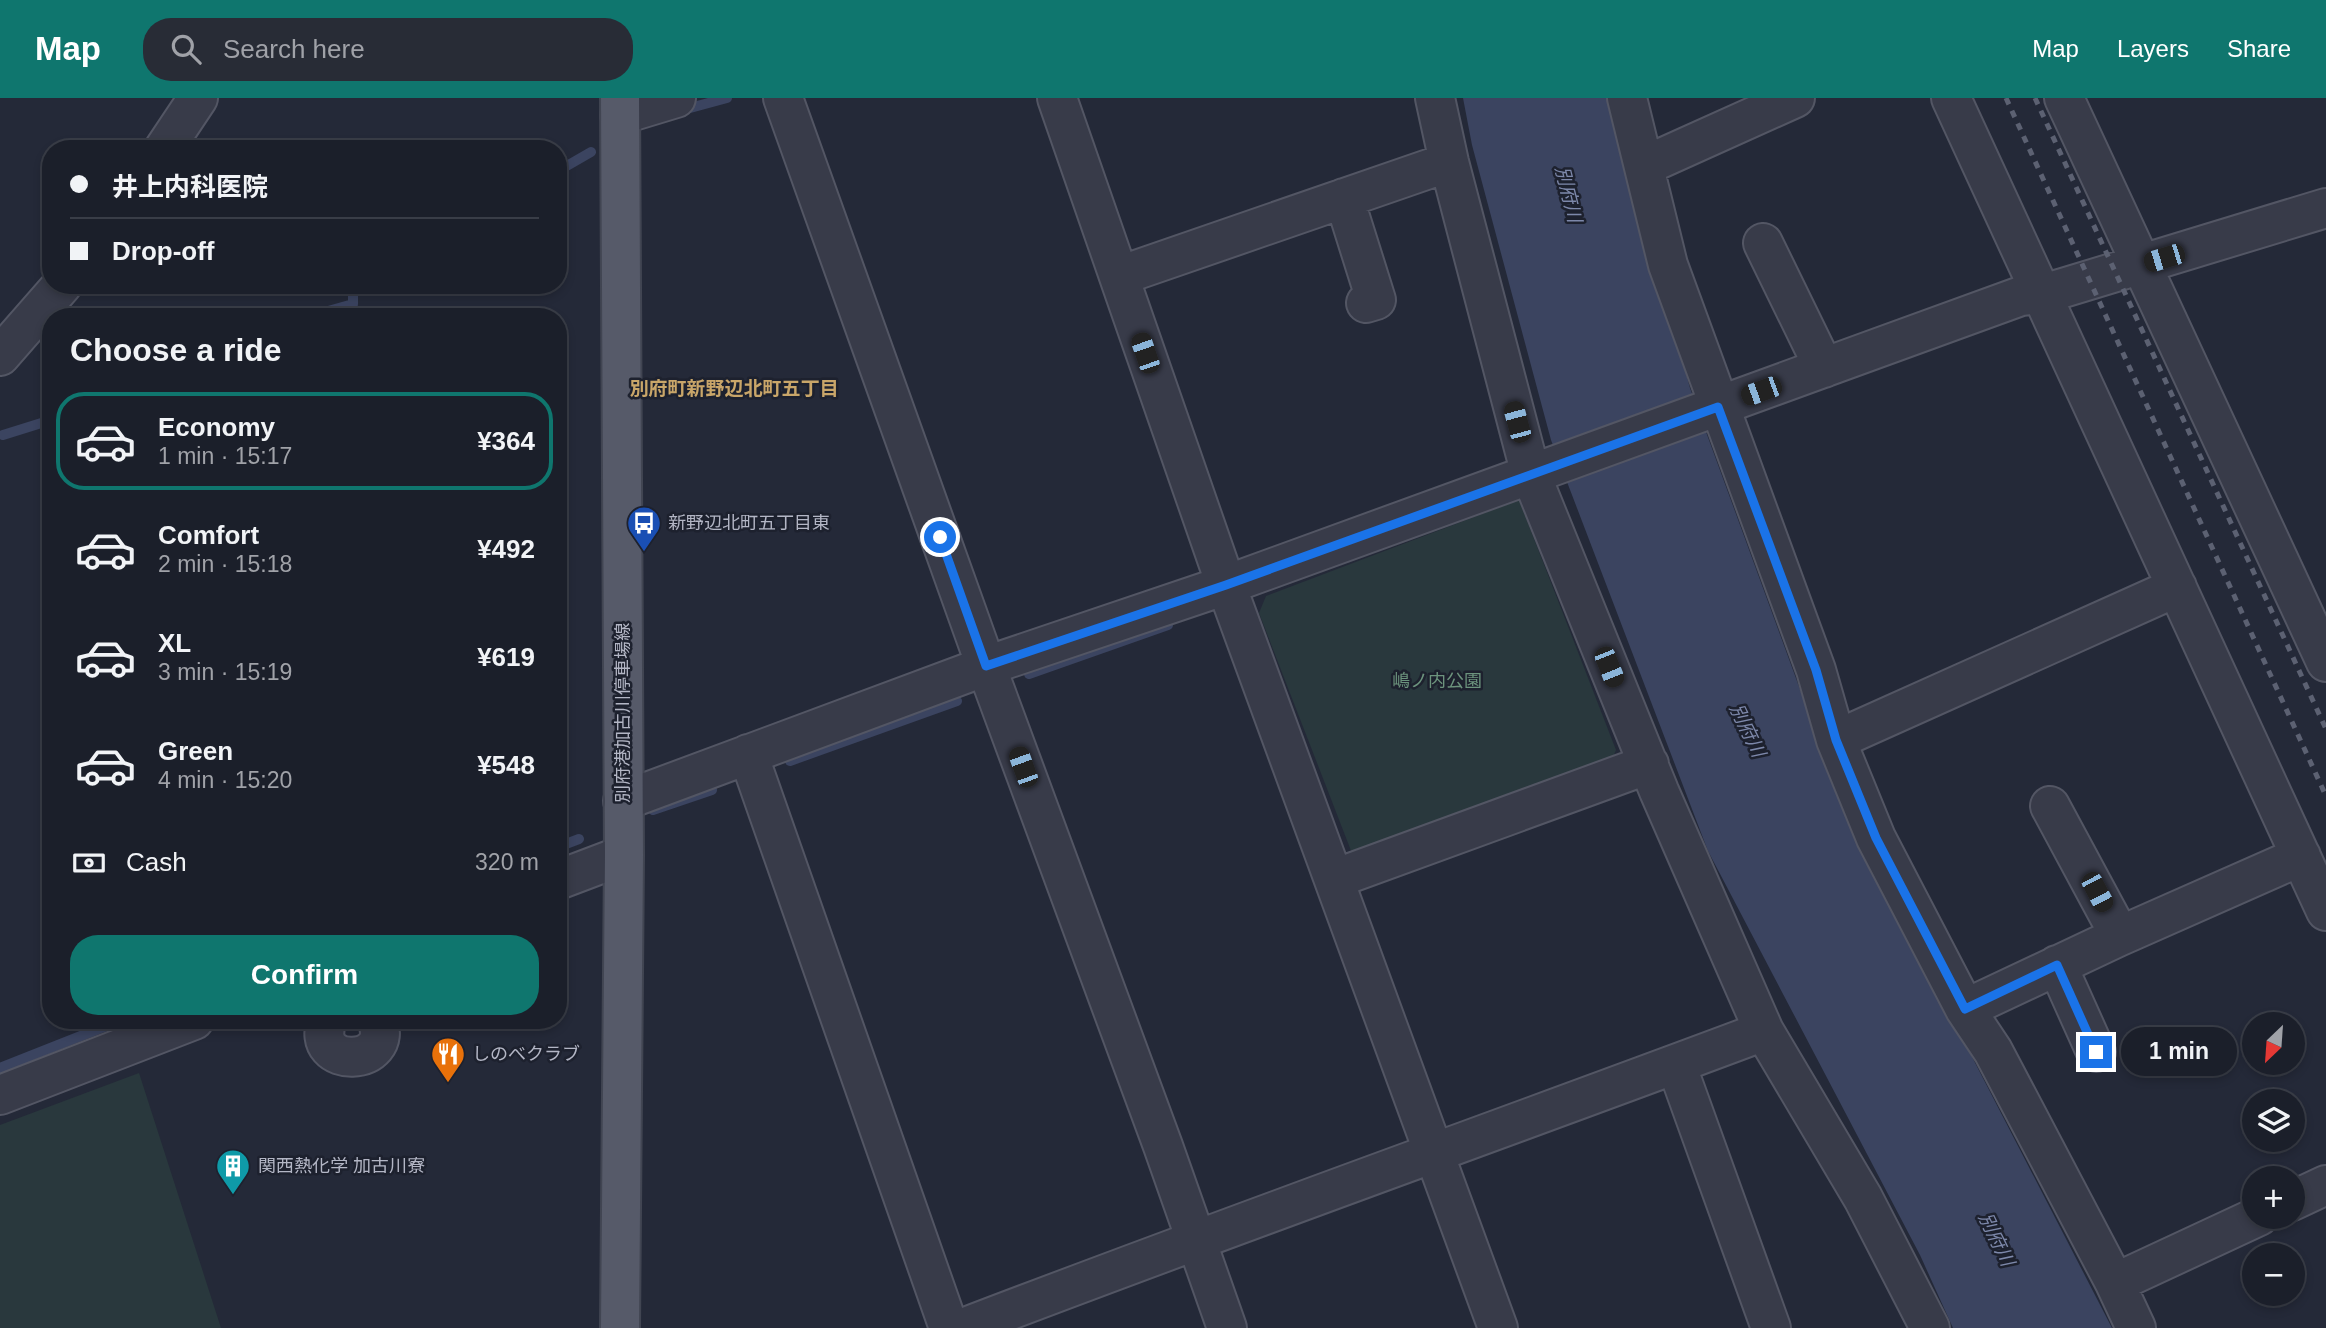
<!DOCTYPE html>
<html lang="en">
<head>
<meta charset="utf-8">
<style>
  :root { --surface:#1b1f2a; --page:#282c36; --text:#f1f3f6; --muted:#a0a2a8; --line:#393d47; --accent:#0f766e }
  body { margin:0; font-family:Arial,"Noto Sans JP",sans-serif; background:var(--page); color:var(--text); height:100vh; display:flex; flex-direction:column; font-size:26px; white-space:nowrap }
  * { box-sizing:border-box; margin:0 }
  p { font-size:23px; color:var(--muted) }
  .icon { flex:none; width:38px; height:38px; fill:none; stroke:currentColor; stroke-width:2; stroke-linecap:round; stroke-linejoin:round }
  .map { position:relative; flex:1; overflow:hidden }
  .drawer { position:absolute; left:42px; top:210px; width:525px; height:721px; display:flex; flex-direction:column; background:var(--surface); border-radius:28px; box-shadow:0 4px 10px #0003,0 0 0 2px var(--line) }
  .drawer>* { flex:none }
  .top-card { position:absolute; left:42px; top:42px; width:525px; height:154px; border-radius:28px; box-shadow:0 4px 10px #0003,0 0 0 2px var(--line); display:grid; align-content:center; height:154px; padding:0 28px; background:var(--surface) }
  .needle { width:46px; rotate:205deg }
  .controls { position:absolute; left:2242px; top:914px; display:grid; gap:14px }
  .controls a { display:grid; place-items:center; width:63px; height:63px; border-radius:50%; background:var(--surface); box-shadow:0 4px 10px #0003,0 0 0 2px var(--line); font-size:35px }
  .end { position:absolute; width:32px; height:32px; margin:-16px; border:9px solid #1a73e8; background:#fff; box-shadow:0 0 0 4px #fff }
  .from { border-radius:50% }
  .bubble { position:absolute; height:49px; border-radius:24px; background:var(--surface); box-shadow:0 4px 10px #0003,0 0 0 2px var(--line); font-size:23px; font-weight:600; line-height:49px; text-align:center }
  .car { position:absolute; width:21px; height:42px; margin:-21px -10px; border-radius:9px; box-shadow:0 0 5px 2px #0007; background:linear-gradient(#222 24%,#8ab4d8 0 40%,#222 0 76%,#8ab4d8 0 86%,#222 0) }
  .top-card b { display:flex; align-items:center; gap:24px; height:66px; font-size:26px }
  .top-card b+b { border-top:2px solid var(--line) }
  .top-card i { width:18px; height:18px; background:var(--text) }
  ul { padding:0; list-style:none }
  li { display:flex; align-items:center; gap:21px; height:98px; margin:0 14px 10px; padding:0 14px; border:4px solid transparent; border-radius:28px }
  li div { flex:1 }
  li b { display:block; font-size:26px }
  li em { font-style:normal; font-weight:600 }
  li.on { border-color:var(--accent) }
  li>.icon { width:63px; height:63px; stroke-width:1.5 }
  h2 { padding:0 28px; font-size:32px; line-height:84px }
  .pay { display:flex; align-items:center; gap:18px; height:77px; padding:0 28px; font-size:26px }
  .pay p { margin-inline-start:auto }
  .primary-button { display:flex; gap:14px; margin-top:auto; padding:14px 28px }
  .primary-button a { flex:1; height:80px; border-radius:28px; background:var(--accent); color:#fff; font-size:28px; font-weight:600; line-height:80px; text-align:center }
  header { display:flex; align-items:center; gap:42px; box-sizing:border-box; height:98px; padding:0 35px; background:var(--accent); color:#fff }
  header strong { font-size:33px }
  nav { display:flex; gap:38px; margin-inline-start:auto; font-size:24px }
  .search { width:490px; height:63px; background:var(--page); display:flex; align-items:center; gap:18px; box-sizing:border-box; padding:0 24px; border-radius:28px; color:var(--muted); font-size:26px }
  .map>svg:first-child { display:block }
</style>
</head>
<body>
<header>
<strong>Map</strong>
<div class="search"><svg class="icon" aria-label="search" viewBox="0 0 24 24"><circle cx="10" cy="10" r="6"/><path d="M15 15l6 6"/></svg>Search here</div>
<nav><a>Map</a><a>Layers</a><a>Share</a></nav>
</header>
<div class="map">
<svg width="2326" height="1230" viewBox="0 0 2326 1230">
  <rect width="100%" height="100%" fill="#242938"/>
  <path fill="#29383d" d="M 1519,402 L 1616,652 L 1610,666 L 1355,763 L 1259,515 L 1266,498 Z
    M 139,975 L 221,1230 L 0,1230 L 0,1027 Z"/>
  <path fill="#3b4460" d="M 1463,0 L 1610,0 L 1690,290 L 1843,709 L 2112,1230 L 1953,1230 L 1920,1157 L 1708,753 L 1551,342 L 1472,47 Z"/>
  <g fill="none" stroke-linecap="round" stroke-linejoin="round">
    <path stroke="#3b4460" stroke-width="10" d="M 679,13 L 727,0
      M 558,73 L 591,54
      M 307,219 L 353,206 L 353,187
      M 3,337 L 51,322
      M 1029,576 L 1168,527
      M 790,663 L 957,603
      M 653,712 L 712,692
      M 558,749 L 579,741
      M 0,970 L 121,922"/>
    <g stroke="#535664" stroke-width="42">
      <path id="minor" d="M 783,0 L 986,568 L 1163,1048 L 1227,1230
        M 1057,0 L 1226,487 L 1498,1230
        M 1435,0 L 1449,64 L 1531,377 L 1659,693 L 1764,933 L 1863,1100 L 1930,1230
        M 1627,0 L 1668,167 L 1816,572 L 1836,642 L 1876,740 L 1965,911 L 1993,953 L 2115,1185 L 2136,1230
        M 1951,0 L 2326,813
        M 2064,0 L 2326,564
        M 620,17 L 676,0
        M 164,51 L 198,0
        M 1644,68 L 1795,0
        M 1344,100 L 1376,202 L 1366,205
        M 1763,145 L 1824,270
        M 1119,178 L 1449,64
        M 0,258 L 62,187
        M 1836,642 L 2177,489
        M 748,656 L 949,1230
        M 623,703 L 986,568 L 1226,487 L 2021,198 L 2042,196 L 2063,190 L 2326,110
        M 2050,708 L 2120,838
        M 1334,781 L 1649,666
        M 558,782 L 624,757
        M 2057,867 L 2096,954
        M 1965,911 L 2120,838 L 2301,758
        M 327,922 C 308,973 397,969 377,922
        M 1676,966 L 1771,1230
        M 0,997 L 194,922
        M 2292,1103 L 2326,1087
        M 2115,1185 L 2259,1118
        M 963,1230 C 1229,1128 1497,1033 1764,933"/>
    </g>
    <g stroke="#414552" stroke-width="42">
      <path id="major" d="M 620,1230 L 624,757 L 620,0"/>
    </g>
    <use href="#minor" stroke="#383b49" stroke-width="38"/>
    <use href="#major" stroke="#565a69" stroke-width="38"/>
    <path stroke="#5c6172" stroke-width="5" stroke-dasharray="7 7" stroke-linecap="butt" d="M 2006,0 L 2326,698
      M 2035,0 L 2326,631"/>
  </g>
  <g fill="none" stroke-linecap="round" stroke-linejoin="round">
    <path stroke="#1a73e8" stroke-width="9" d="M 940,439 L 986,568 L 1226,487 L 1718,309 L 1816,572 L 1836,642 L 1876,740 L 1965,911 L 2057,867 L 2096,954"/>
  </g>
  <defs>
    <g id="bus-pin" transform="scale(1.75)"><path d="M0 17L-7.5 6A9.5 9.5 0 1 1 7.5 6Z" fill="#1a4fb4" stroke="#1d212e"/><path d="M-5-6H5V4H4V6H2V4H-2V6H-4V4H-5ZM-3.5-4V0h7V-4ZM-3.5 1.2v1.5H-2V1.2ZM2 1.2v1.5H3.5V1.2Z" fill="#fff"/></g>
    <g id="restaurant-pin" transform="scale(1.75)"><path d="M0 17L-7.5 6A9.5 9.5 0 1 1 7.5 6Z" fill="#e8710a" stroke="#1d212e"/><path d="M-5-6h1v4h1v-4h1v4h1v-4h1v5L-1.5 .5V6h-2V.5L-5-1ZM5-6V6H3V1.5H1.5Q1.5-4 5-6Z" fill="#fff"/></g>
    <g id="building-pin" transform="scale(1.75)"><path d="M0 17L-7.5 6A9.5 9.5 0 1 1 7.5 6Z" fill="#0f9aa8" stroke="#1d212e"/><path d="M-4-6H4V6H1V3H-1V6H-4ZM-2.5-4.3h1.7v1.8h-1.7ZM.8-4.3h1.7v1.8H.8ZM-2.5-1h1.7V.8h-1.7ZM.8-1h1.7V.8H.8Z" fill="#fff"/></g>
  </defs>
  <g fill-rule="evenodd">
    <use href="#bus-pin" x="644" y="425"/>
    <use href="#restaurant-pin" x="448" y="956"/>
    <use href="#building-pin" x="233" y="1068"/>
  </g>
  <g text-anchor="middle" stroke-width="5" stroke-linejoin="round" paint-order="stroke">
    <g font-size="18" fill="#b3b6c5" stroke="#1d212e" text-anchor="start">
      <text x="668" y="431">新野辺北町五丁目東</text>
      <text x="472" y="962">しのべクラブ</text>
      <text x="258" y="1074">関西熱化学 加古川寮</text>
    </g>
    <g font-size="18" fill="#6c937d" stroke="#1d212e">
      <text x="1437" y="589">嶋ノ内公園</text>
    </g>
    <g font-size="18" fill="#b3b6c5" stroke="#1d212e">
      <text transform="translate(623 615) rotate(-90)" y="6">別府港加古川停車場線</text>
    </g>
    <g font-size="19" font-style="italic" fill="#7d88aa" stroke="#1d212e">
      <text transform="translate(1569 96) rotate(76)" y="7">別府川</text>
      <text transform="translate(1748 632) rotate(64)" y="7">別府川</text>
      <text transform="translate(1997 1141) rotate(64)" y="7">別府川</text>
    </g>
    <g font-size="19" font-weight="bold" fill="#c9a669" stroke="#1d212e">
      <text x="734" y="297">別府町新野辺北町五丁目</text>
    </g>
  </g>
</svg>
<div class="controls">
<a><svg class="needle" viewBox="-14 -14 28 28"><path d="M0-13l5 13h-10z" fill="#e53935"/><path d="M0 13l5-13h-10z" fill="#a0a2a8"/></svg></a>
<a><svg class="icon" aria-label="layers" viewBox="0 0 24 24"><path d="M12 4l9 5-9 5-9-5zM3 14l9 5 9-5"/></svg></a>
<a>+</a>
<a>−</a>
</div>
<i class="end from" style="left:940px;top:439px"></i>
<i class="end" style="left:2096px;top:954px"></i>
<div class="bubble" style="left:2121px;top:929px;width:116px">1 min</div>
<i class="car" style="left:2164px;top:160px;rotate:253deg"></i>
<i class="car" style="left:1145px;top:255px;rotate:341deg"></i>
<i class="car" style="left:1761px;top:293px;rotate:250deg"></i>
<i class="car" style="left:1517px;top:324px;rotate:345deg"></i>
<i class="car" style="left:1609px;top:569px;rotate:158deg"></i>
<i class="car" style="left:1023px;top:669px;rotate:340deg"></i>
<i class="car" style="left:2097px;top:794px;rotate:152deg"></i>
<div class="top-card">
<b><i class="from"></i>井上内科医院</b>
<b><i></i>Drop-off</b>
</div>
<section class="drawer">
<h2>Choose a ride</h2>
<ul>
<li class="on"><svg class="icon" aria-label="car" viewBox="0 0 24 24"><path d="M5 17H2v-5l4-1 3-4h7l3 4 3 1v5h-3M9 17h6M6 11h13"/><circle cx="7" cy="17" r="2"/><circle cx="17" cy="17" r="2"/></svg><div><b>Economy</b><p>1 min · 15:17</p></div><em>¥364</em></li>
<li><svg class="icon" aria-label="car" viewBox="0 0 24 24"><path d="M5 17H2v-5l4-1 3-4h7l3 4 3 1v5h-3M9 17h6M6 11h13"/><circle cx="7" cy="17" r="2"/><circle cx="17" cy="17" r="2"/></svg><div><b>Comfort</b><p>2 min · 15:18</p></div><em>¥492</em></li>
<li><svg class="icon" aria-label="car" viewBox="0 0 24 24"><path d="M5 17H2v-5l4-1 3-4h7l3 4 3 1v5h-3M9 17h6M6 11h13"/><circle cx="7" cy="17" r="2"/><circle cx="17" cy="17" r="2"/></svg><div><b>XL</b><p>3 min · 15:19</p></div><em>¥619</em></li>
<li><svg class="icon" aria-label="car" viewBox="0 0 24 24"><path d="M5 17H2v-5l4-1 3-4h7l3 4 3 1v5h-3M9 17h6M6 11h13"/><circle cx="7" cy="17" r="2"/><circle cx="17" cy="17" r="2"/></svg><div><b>Green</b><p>4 min · 15:20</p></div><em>¥548</em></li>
</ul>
<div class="pay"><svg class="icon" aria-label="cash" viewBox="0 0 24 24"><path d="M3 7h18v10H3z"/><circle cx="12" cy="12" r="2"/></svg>Cash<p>320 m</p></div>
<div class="primary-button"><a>Confirm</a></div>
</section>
</div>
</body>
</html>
